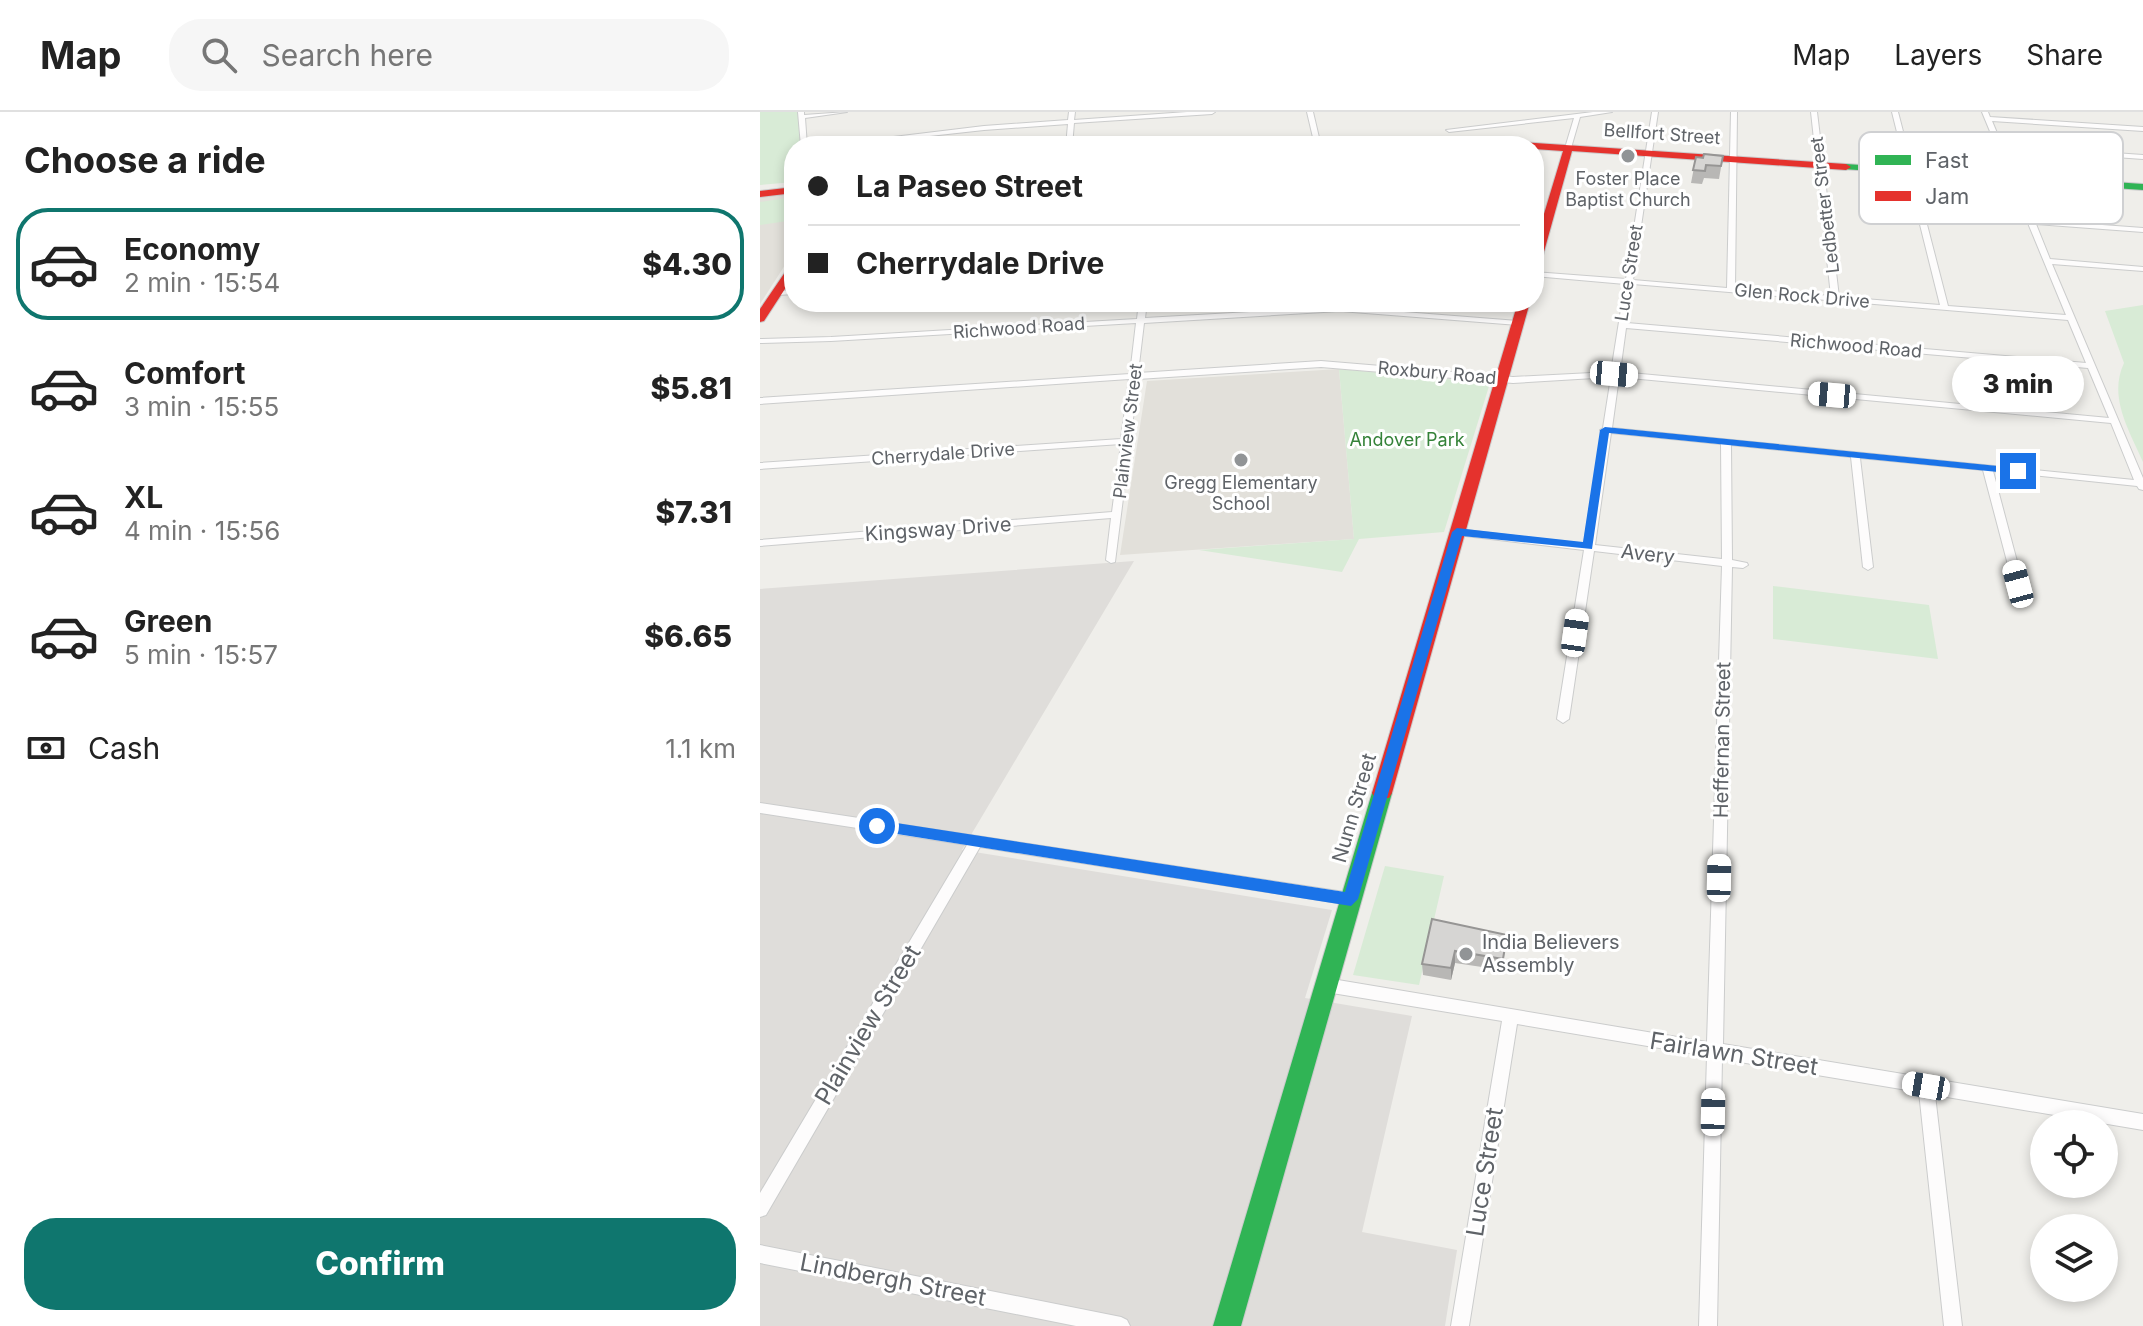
<!DOCTYPE html>
<html lang="en">
<head>
<meta charset="utf-8">
<style>
  :root { --surface:#fff; --page:#f6f6f6; --text:#222; --muted:#767676; --line:#e0e0e0; --accent:#0f766e }
  body { margin:0; font-family:Inter,sans-serif; background:var(--page); color:var(--text); height:100vh; display:flex; flex-direction:column; font-size:30px; white-space:nowrap }
  * { box-sizing:border-box; margin:0 }
  p { font-size:26px; color:var(--muted) }
  .icon { flex:none; width:44px; height:44px; fill:none; stroke:currentColor; stroke-width:2; stroke-linecap:round; stroke-linejoin:round }
  .map { position:relative; flex:1; overflow:hidden }
  .details { display:flex; flex-direction:column; background:var(--surface); width:760px }
  .details>* { flex:none }
  .hud { position:absolute; left:24px; top:24px; width:760px; height:176px; border-radius:32px; box-shadow:0 4px 12px #0003; display:grid; align-content:center; height:176px; padding:0 24px; background:var(--surface) }
  .buttons { position:absolute; left:1270px; top:998px; display:grid; gap:16px }
  .buttons a { display:grid; place-items:center; width:88px; height:88px; border-radius:50%; background:var(--surface); box-shadow:0 4px 12px #0003; font-size:40px }
  .end { position:absolute; width:36px; height:36px; margin:-18px; border:10px solid #1a73e8; background:#fff; box-shadow:0 0 0 4px #fff }
  .from { border-radius:50% }
  .bubble { position:absolute; height:56px; border-radius:28px; background:var(--surface); box-shadow:0 4px 12px #0003; font-size:26px; font-weight:800; line-height:56px; text-align:center }
  .car { position:absolute; width:24px; height:48px; margin:-24px -12px; border-radius:10px; box-shadow:0 0 6px 2px #0007; background:linear-gradient(#fff 24%,#345 0 40%,#fff 0 76%,#345 0 86%,#fff 0) }
  .hud b { display:flex; align-items:center; gap:28px; height:76px; font-size:30px }
  .hud b+b { border-top:2px solid var(--line) }
  .hud i { width:20px; height:20px; background:var(--text) }
  ul { padding:0; list-style:none }
  li { display:flex; align-items:center; gap:24px; height:112px; margin:0 16px 12px; padding:0 8px; border:4px solid transparent; border-radius:32px }
  li div { flex:1 }
  li b { display:block; font-size:30px }
  li em { font-style:normal; font-weight:800 }
  li.active { border-color:var(--accent) }
  li>.icon { width:72px; height:72px; stroke-width:1.5 }
  h2 { padding:0 24px; font-size:36px; line-height:96px }
  .pay { display:flex; align-items:center; gap:20px; height:88px; padding:0 24px; font-size:30px }
  .pay p { margin-inline-start:auto }
  .action { display:flex; gap:16px; margin-top:auto; padding:16px 24px }
  .action a { flex:1; height:92px; border-radius:32px; background:var(--accent); color:#fff; font-size:32px; font-weight:800; line-height:92px; text-align:center }
  header { display:flex; align-items:center; gap:48px; box-sizing:border-box; height:112px; padding:0 40px; background:var(--surface); border-bottom:2px solid var(--line) }
  header strong { font-size:38px }
  nav { display:flex; gap:44px; margin-inline-start:auto; font-size:28px }
  .search { width:560px; height:72px; background:var(--page); display:flex; align-items:center; gap:20px; box-sizing:border-box; padding:0 28px; border-radius:32px; color:var(--muted); font-size:30px }
  main { display:flex; flex:1; min-height:0 }
  .map>svg:first-child { display:block }
</style>
</head>
<body>
<header>
<strong>Map</strong>
<div class="search"><svg class="icon" aria-label="search" viewBox="0 0 24 24"><circle cx="10" cy="10" r="6"/><path d="M15 15l6 6"/></svg>Search here</div>
<nav><a>Map</a><a>Layers</a><a>Share</a></nav>
</header>
<main>
<section class="details">
<h2>Choose a ride</h2>
<ul>
<li class="active"><svg class="icon" aria-label="car" viewBox="0 0 24 24"><path d="M5 17H2v-5l4-1 3-4h7l3 4 3 1v5h-3M9 17h6M6 11h13"/><circle cx="7" cy="17" r="2"/><circle cx="17" cy="17" r="2"/></svg><div><b>Economy</b><p>2 min · 15:54</p></div><em>$4.30</em></li>
<li><svg class="icon" aria-label="car" viewBox="0 0 24 24"><path d="M5 17H2v-5l4-1 3-4h7l3 4 3 1v5h-3M9 17h6M6 11h13"/><circle cx="7" cy="17" r="2"/><circle cx="17" cy="17" r="2"/></svg><div><b>Comfort</b><p>3 min · 15:55</p></div><em>$5.81</em></li>
<li><svg class="icon" aria-label="car" viewBox="0 0 24 24"><path d="M5 17H2v-5l4-1 3-4h7l3 4 3 1v5h-3M9 17h6M6 11h13"/><circle cx="7" cy="17" r="2"/><circle cx="17" cy="17" r="2"/></svg><div><b>XL</b><p>4 min · 15:56</p></div><em>$7.31</em></li>
<li><svg class="icon" aria-label="car" viewBox="0 0 24 24"><path d="M5 17H2v-5l4-1 3-4h7l3 4 3 1v5h-3M9 17h6M6 11h13"/><circle cx="7" cy="17" r="2"/><circle cx="17" cy="17" r="2"/></svg><div><b>Green</b><p>5 min · 15:57</p></div><em>$6.65</em></li>
</ul>
<div class="pay"><svg class="icon" aria-label="cash" viewBox="0 0 24 24"><path d="M3 7h18v10H3z"/><circle cx="12" cy="12" r="2"/></svg>Cash<p>1.1 km</p></div>
<div class="action"><a>Confirm</a></div>
</section>
<div class="map">
<svg width="1383" height="1214" viewBox="0 0 1383 1214">
  <rect width="100%" height="100%" fill="#efeeea"/>
  <path fill="#dfddda" d="M 374,449 L 202,738 L 572,798 L 545,886 L 652,904 L 602,1120 L 697,1138 L 685,1214 L 0,1214 L 0,477 Z"/>
  <path fill="#e2e0da" d="M 34,81 L 34,139 L 0,192 L 0,85 Z
    M 579,257 L 594,427 L 360,443 L 387,269 Z"/>
  <path fill="#d8ebd6" d="M 0,0 L 40,0 L 43,34 L 34,34 L 34,70 L 0,73 Z
    M 34,85 L 34,108 L 0,113 L 0,90 Z
    M 1383,193 L 1383,350 C 1369,318 1348,285 1364,251 L 1345,199 Z
    M 579,257 L 730,271 L 684,420 L 599,427 L 582,460 L 439,438 L 594,427 Z
    M 1013,474 L 1169,493 L 1178,547 L 1013,527 Z
    M 625,754 L 684,764 L 659,873 L 593,863 Z"/>
  <g fill="none" stroke-linecap="round" stroke-linejoin="round">
    <g stroke="#cbcccc" stroke-width="2">
      <path id="street" d="M 38,0 L 44,0 L 44,3 L 87,0 L 45,6 L 47,34 L 41,34 Z
        M 309,0 L 315,0 L 314,8 L 427,0 L 455,0 L 452,2 L 314,11 L 312,34 L 306,34 L 308,12 L 224,18 L 79,34 L 59,34 L 224,14 L 308,8 Z
        M 547,0 L 553,0 L 561,34 L 555,34 Z
        M 833,0 L 852,0 L 820,5 L 811,36 L 808,38 L 805,36 L 814,6 L 689,20 L 686,18 Z
        M 892,0 L 898,0 L 873,168 L 967,176 L 971,0 L 977,0 L 975,176 L 1071,184 L 1051,0 L 1057,0 L 1079,185 L 1180,193 L 1132,0 L 1138,0 L 1188,194 L 1306,203 L 1222,0 L 1228,0 L 1230,5 L 1383,15 L 1383,19 L 1232,9 L 1242,33 L 1383,43 L 1383,47 L 1244,37 L 1274,108 L 1383,116 L 1383,120 L 1276,112 L 1290,147 L 1383,155 L 1383,159 L 1292,152 L 1383,366 L 1383,378 L 1379,377 L 1377,374 L 1233,359 L 1263,472 L 1262,474 L 1258,475 L 1253,472 L 1223,358 L 1100,346 L 1113,455 L 1108,458 L 1103,455 L 1091,345 L 971,333 L 972,448 L 987,451 L 988,453 L 983,456 L 972,455 L 963,932 L 1383,1002 L 1383,1018 L 1175,983 L 1202,1214 L 1184,1214 L 1159,980 L 962,947 L 957,1214 L 939,1214 L 947,944 L 757,912 L 709,1214 L 691,1214 L 742,909 L 566,880 L 561,878 L 559,873 L 561,868 L 566,866 L 947,930 L 962,454 L 834,439 L 809,607 L 803,611 L 797,607 L 824,438 L 697,423 L 692,420 L 697,417 L 824,432 L 842,320 L 840,318 L 843,316 L 851,265 L 753,271 L 561,255 L 378,267 L 355,450 L 351,451 L 346,448 L 351,406 L 0,434 L 0,428 L 352,400 L 361,332 L 0,357 L 0,351 L 361,327 L 369,267 L 0,292 L 0,286 L 370,262 L 376,211 L 71,229 L 0,231 L 0,227 L 71,225 L 377,207 L 379,190 L 387,190 L 385,206 L 580,195 L 758,209 L 762,211 L 758,213 L 580,199 L 384,211 L 378,261 L 561,249 L 753,265 L 851,260 L 865,172 L 774,164 L 774,160 L 866,167 ZM 873,172 L 1308,208 L 1326,251 L 867,211 ZM 866,216 L 1328,256 L 1349,306 L 860,260 ZM 859,265 L 1351,311 L 1374,368 L 852,316 ZM 851,321 L 961,332 L 962,447 L 835,433 Z
        M 34,178 L 34,182 L 18,183 L 14,181 L 18,179 Z
        M 0,691 L 591,781 L 596,783 L 598,787 L 596,791 L 591,793 L 220,735 L 6,1103 L 0,1105 L 0,1081 L 207,733 L 0,701 Z
        M 0,1133 L 361,1205 L 367,1208 L 370,1214 L 316,1214 L 0,1151 Z"/>
    </g>
    <g stroke="#cacacb" stroke-width="2">
      <path id="fast" d="M 1086,52 L 1383,72 L 1383,78 L 1083,57 L 1083,53 Z
        M 622,674 L 629,676 L 632,681 L 481,1214 L 453,1214 L 612,681 L 615,676 Z"/>
    </g>
    <g stroke="#cacacb" stroke-width="2">
      <path id="jam" d="M 557,25 L 746,29 L 1086,52 L 1091,55 L 1086,58 L 812,39 L 780,154 L 774,157 L 774,135 L 803,39 L 774,37 L 774,34 L 557,31 L 413,34 L 418,31 Z
        M 34,75 L 34,81 L 0,85 L 0,79 Z
        M 34,152 L 34,163 L 4,209 L 0,210 L 0,197 L 30,153 Z
        M 758,190 L 770,190 L 632,681 L 629,686 L 615,686 L 612,681 Z"/>
    </g>
    <use href="#street" fill="#fdfcfc" fill-rule="evenodd"/>
    <use href="#fast" fill="#30b455" fill-rule="evenodd"/>
    <use href="#jam" fill="#e5322d" fill-rule="evenodd"/>
  </g>
  <path fill="#b8b7b5" d="M 963,44 L 959,67 L 944,66 L 942,72 L 931,71 L 936,45 Z
    M 672,807 L 747,823 L 742,858 L 695,851 L 691,868 L 663,863 L 662,852 Z"/>
  <path fill="#969594" d="M 695,839 L 695,851 L 691,868 L 691,856 Z"/>
  <path fill="#d6d5d3" stroke="#969594" stroke-width="2" d="M 944,42 L 963,44 L 961,54 L 946,53 L 945,59 L 933,58 L 936,45 L 943,46 Z
    M 672,807 L 747,823 L 743,847 L 695,839 L 691,856 L 662,852 Z"/>
  <path fill="#1a73e8" d="M 845,315 L 1258,356 L 1263,359 L 1258,362 L 849,321 L 832,437 L 702,424 L 598,787 L 591,794 L 112,718 L 110,714 L 117,708 L 585,780 L 692,420 L 697,416 L 823,430 L 840,318 Z"/>
  <g fill="#919496" stroke="#fff" stroke-width="3">
    <circle cx="868" cy="44" r="8"/>
    <circle cx="481" cy="348" r="8"/>
    <circle cx="706" cy="842" r="8"/>
  </g>
  <g text-anchor="middle" stroke-width="6" stroke-linejoin="round" paint-order="stroke">
    <g font-size="18" fill="#5f6368" stroke="#fff">
      <text transform="translate(902 22) rotate(4)" y="6">Bellfort Street</text>
      <text transform="translate(1065 93) rotate(-97)" y="6">Ledbetter Street</text>
      <text transform="translate(869 161) rotate(-81)" y="6">Luce Street</text>
      <text transform="translate(1042 184) rotate(5)" y="6">Glen Rock Drive</text>
      <text transform="translate(259 216) rotate(-4)" y="6">Richwood Road</text>
      <text transform="translate(1096 234) rotate(5)" y="6">Richwood Road</text>
      <text transform="translate(677 261) rotate(5)" y="6">Roxbury Road</text>
      <text transform="translate(368 319) rotate(-83)" y="6">Plainview Street</text>
      <text transform="translate(183 342) rotate(-4)" y="6">Cherrydale Drive</text>
    </g>
    <g font-size="18" fill="#5f6368" stroke="#fff">
      <text x="868" y="73">Foster Place<tspan x="868" dy="21">Baptist Church</tspan></text>
      <text x="481" y="377">Gregg Elementary<tspan x="481" dy="21">School</tspan></text>
    </g>
    <g font-size="18" fill="#348238" stroke="#fff">
      <text x="647" y="334">Andover Park</text>
    </g>
    <g font-size="20" fill="#5f6368" stroke="#fff">
      <text transform="translate(178 417) rotate(-4)" y="7">Kingsway Drive</text>
      <text transform="translate(888 442) rotate(7)" y="7">Avery</text>
      <text transform="translate(962 628) rotate(-89)" y="7">Heffernan Street</text>
      <text transform="translate(594 696) rotate(-74)" y="7">Nunn Street</text>
    </g>
    <g font-size="20" fill="#5f6368" stroke="#fff" text-anchor="start">
      <text x="722" y="837">India Believers<tspan x="722" dy="23">Assembly</tspan></text>
    </g>
    <g font-size="24" fill="#5f6368" stroke="#fff">
      <text transform="translate(108 913) rotate(-59)" y="8">Plainview Street</text>
      <text transform="translate(974 942) rotate(9)" y="8">Fairlawn Street</text>
      <text transform="translate(725 1060) rotate(-81)" y="8">Luce Street</text>
      <text transform="translate(133 1168) rotate(11)" y="8">Lindbergh Street</text>
    </g>
  </g>
  <rect x="1099" y="20" width="264" height="92" rx="12" fill="#fff" stroke="#cfd0d2" stroke-width="2"/>
  <rect x="1115" y="43" width="36" height="10" fill="#30b455"/>
  <rect x="1115" y="79" width="36" height="10" fill="#e5322d"/>
  <g font-size="22" fill="#5f6368">
    <text x="1165" y="56">Fast</text>
    <text x="1165" y="92">Jam</text>
  </g>
</svg>
<div class="buttons">
<a><svg class="icon" aria-label="locate" viewBox="0 0 24 24"><circle cx="12" cy="12" r="6"/><path d="M12 2v4M12 18v4M2 12h4M18 12h4"/></svg></a>
<a><svg class="icon" aria-label="layers" viewBox="0 0 24 24"><path d="M12 4l9 5-9 5-9-5zM3 14l9 5 9-5"/></svg></a>
</div>
<i class="end from" style="left:117px;top:714px"></i>
<i class="end" style="left:1258px;top:359px"></i>
<div class="bubble" style="left:1192px;top:244px;width:132px">3 min</div>
<i class="car" style="left:854px;top:262px;rotate:95deg"></i>
<i class="car" style="left:1072px;top:283px;rotate:275deg"></i>
<i class="car" style="left:1258px;top:472px;rotate:345deg"></i>
<i class="car" style="left:815px;top:521px;rotate:8deg"></i>
<i class="car" style="left:959px;top:766px;rotate:1deg"></i>
<i class="car" style="left:1166px;top:974px;rotate:280deg"></i>
<i class="car" style="left:953px;top:1000px;rotate:1deg"></i>
<div class="hud">
<b><i class="from"></i>La Paseo Street</b>
<b><i></i>Cherrydale Drive</b>
</div>
</div>
</main>
</body>
</html>
